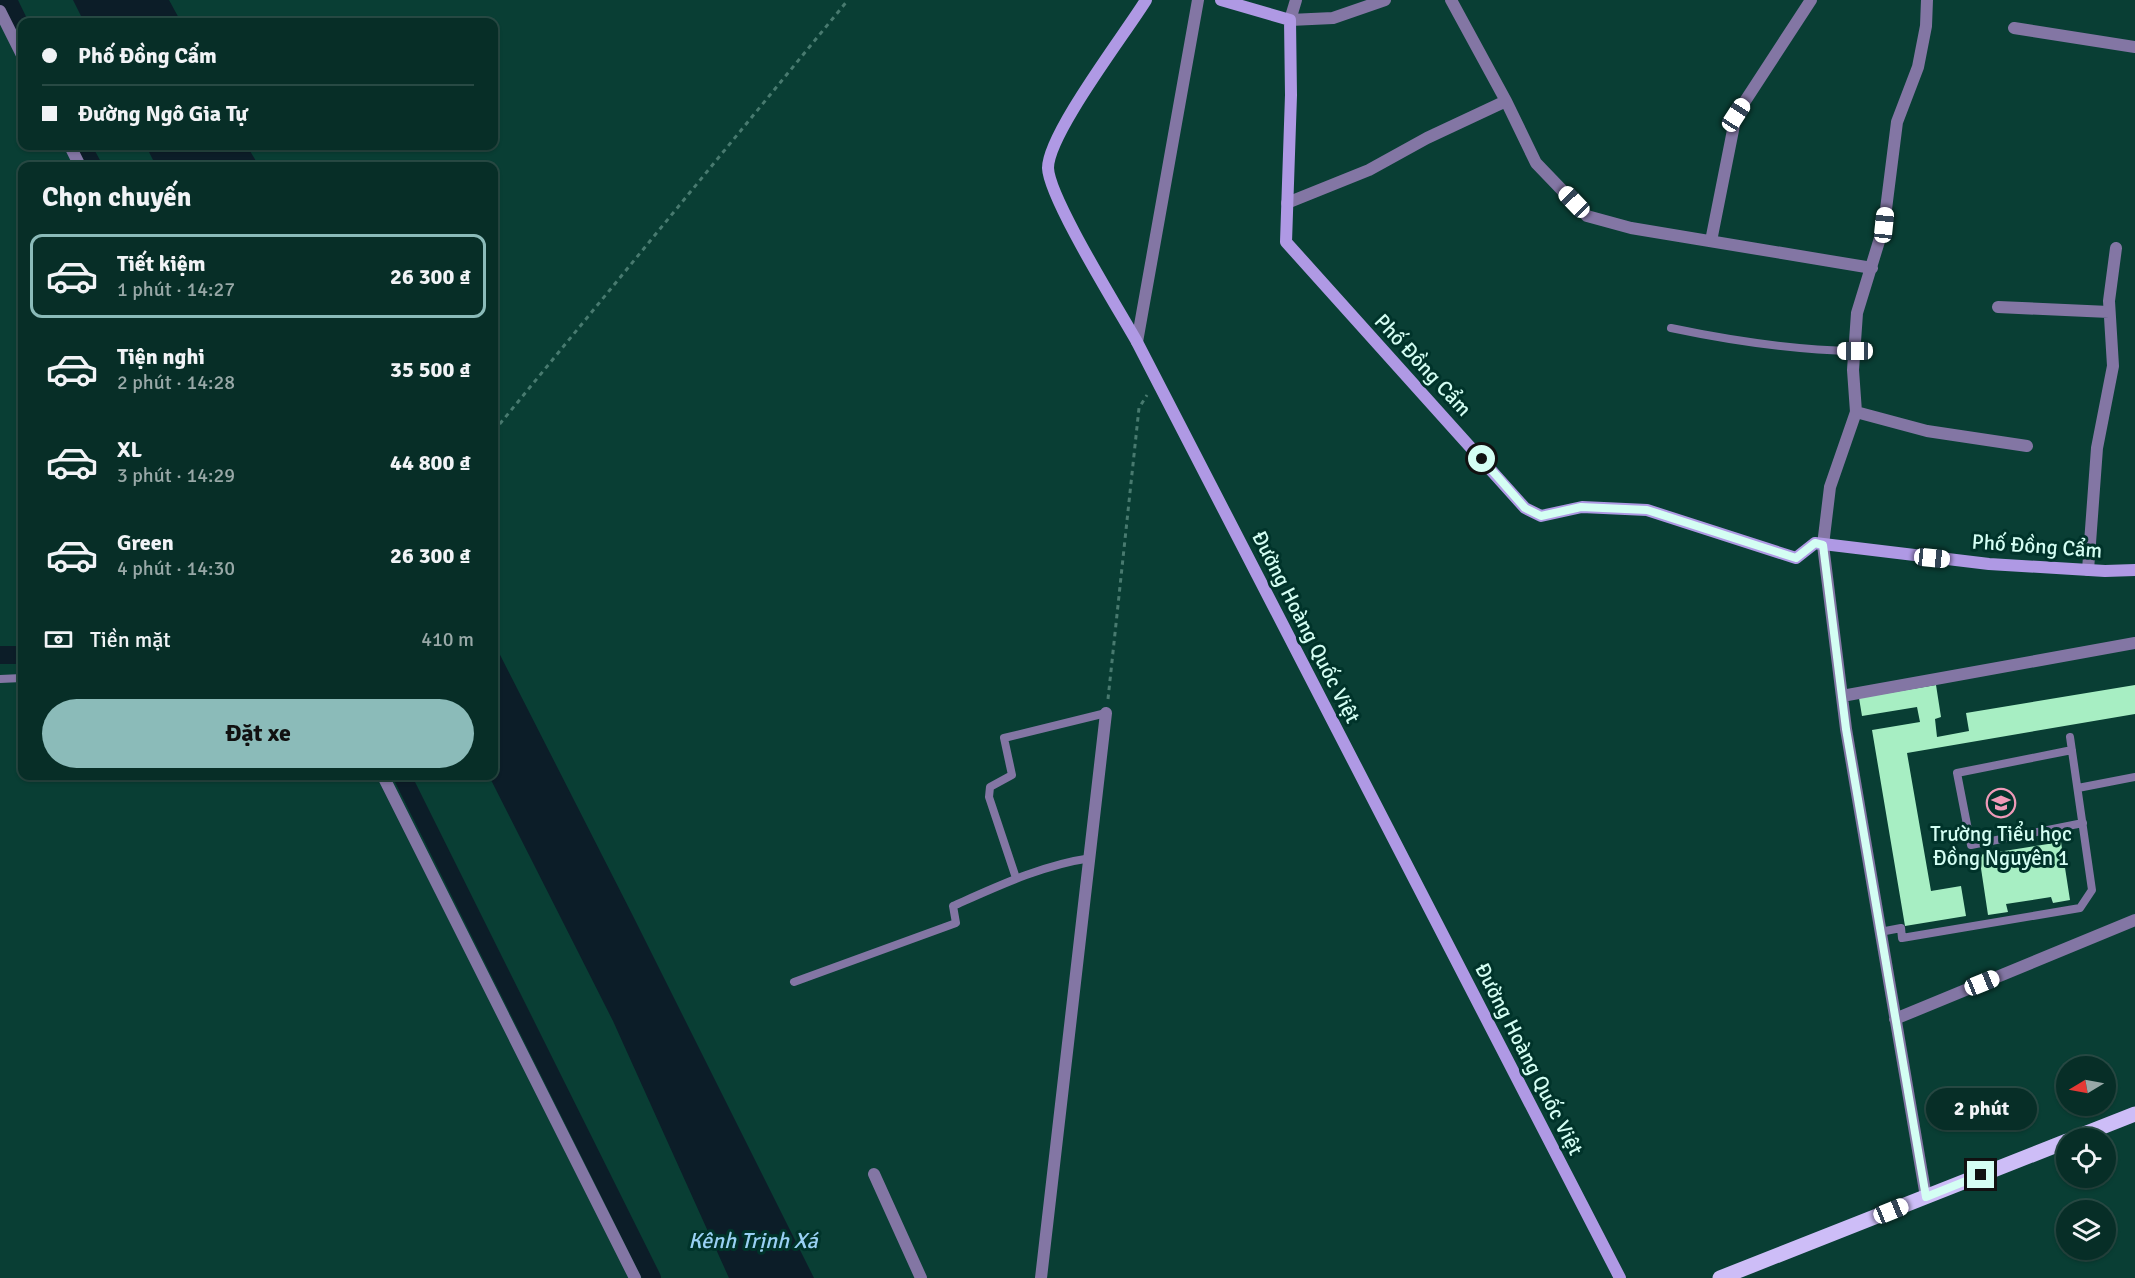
<!DOCTYPE html>
<html lang="vi">
<head>
<meta charset="utf-8">
<style>
  :root { --surface:#072e27; --page:#10362f; --text:#f1f3f6; --muted:#98a8a7; --line:#284a44; --accent:#8bbbb9 }
  body { margin:0; font-family:Signika,sans-serif; background:var(--page); color:var(--text); height:100vh; display:flex; flex-direction:column; font-size:22px; white-space:nowrap }
  * { box-sizing:border-box; margin:0 }
  p { font-size:20px; color:var(--muted) }
  .icon { flex:none; width:33px; height:33px; fill:none; stroke:currentColor; stroke-width:2; stroke-linecap:round; stroke-linejoin:round }
  .map { position:relative; flex:1; overflow:hidden }
  .drawer { position:absolute; left:18px; top:162px; width:480px; height:618px; display:flex; flex-direction:column; background:var(--surface); border-radius:12px; box-shadow:0 2px 4px #0004,0 0 0 2px var(--line) }
  .drawer>* { flex:none }
  .banner { position:absolute; left:18px; top:18px; width:480px; height:132px; border-radius:12px; box-shadow:0 2px 4px #0004,0 0 0 2px var(--line); display:grid; align-content:center; height:132px; padding:0 24px; background:var(--surface) }
  .needle { width:39px; rotate:260deg }
  .fabs { position:absolute; left:2056px; top:1056px; display:grid; gap:12px }
  .fabs a { display:grid; place-items:center; width:60px; height:60px; border-radius:50%; background:var(--surface); box-shadow:0 2px 4px #0004,0 0 0 2px var(--line); font-size:30px }
  .end { position:absolute; width:27px; height:27px; margin:-14px; border:8px solid #d4fef3; background:#111; box-shadow:0 0 0 3px #111 }
  .from { border-radius:50% }
  .bubble { position:absolute; height:42px; border-radius:21px; background:var(--surface); box-shadow:0 2px 4px #0004,0 0 0 2px var(--line); font-size:20px; font-weight:700; line-height:42px; text-align:center }
  .car { position:absolute; width:18px; height:36px; margin:-18px -9px; border-radius:8px; box-shadow:0 0 4px 2px #0007; background:linear-gradient(#fff 24%,#345 0 40%,#fff 0 76%,#345 0 86%,#fff 0) }
  .banner b { display:flex; align-items:center; gap:21px; height:57px; font-size:22px }
  .banner b+b { border-top:2px solid var(--line) }
  .banner i { width:15px; height:15px; background:var(--text) }
  ul { padding:0; list-style:none }
  li { display:flex; align-items:center; gap:18px; height:84px; margin:0 12px 9px; padding:0 12px; border:3px solid transparent; border-radius:12px }
  li div { flex:1 }
  li b { display:block; font-size:22px }
  li em { font-style:normal; font-weight:700 }
  li.current { border-color:var(--accent) }
  li>.icon { width:54px; height:54px; stroke-width:1.5 }
  h2 { padding:0 24px; font-size:27px; line-height:72px }
  .pay { display:flex; align-items:center; gap:15px; height:66px; padding:0 24px; font-size:22px }
  .pay p { margin-inline-start:auto }
  .action { display:flex; gap:12px; margin-top:auto; padding:12px 24px }
  .action a { flex:1; height:69px; border-radius:36px; background:var(--accent); color:#111; font-size:24px; font-weight:700; line-height:69px; text-align:center }
  .map>svg:first-child { display:block }
</style>
</head>
<body>
<div class="map">
<svg width="2135" height="1278" viewBox="0 0 2135 1278">
  <rect width="100%" height="100%" fill="#093e34"/>
  <path fill="#0c1d28" d="M 73,0 L 169,0 L 181,22 L 84,22 Z
    M 146,146 L 247,146 L 259,166 L 156,166 Z
    M 494,643 L 632,914 L 814,1278 L 729,1278 L 613,1021 L 489,776 L 494,776 Z"/>
  <g fill="none" stroke-linecap="round" stroke-linejoin="round">
    <path stroke="#0c1d28" stroke-width="18" d="M 8,0 L 22,29
      M 82,146 L 93,166
      M 0,655 L 22,655
      M 402,776 L 652,1278"/>
  </g>
  <path fill="#a7eec3" d="M 1936,685 L 1941,717 L 1935,719 L 1937,737 L 1969,731 L 1966,713 L 2135,685 L 2135,714 L 1907,753 L 1931,891 L 1961,886 L 1966,916 L 1905,926 L 1872,730 L 1920,722 L 1917,707 L 1862,716 L 1859,698 Z
    M 2061,842 L 2070,900 L 2053,903 L 2051,897 L 2006,904 L 2008,912 L 1988,915 L 1979,855 Z"/>
  <g fill="none" stroke-linecap="round" stroke-linejoin="round">
    <path stroke="#487a6f" stroke-width="3" stroke-dasharray="4.5 4.5" stroke-linecap="butt" d="M 494,431 L 848,0
      M 1108,699 L 1139,408 L 1147,395"/>
    <path stroke="#8376a4" stroke-width="8" d="M 1671,328 C 1733,341 1792,350 1855,351
      M 0,679 L 22,678
      M 2072,750 L 1957,773 L 1971,845 L 2083,823
      M 2078,788 L 2135,777
      M 1016,878 L 989,797 L 990,787 L 1012,775 L 1004,738 L 1106,713
      M 1880,932 L 1901,928 L 1902,938 L 2080,908 L 2092,890 L 2070,737
      M 794,982 L 956,923 L 953,906 C 998,886 1042,865 1091,858"/>
    <path stroke="#8376a4" stroke-width="12" d="M 1296,0 L 1290,20 L 1333,18 L 1385,0
      M 1451,0 L 1506,101 L 1536,163 L 1587,216 L 1631,228 L 1872,268
      M 0,11 L 22,55
      M 2014,28 L 2135,47
      M 70,146 L 80,166
      M 1287,203 L 1369,170 L 1427,138 L 1506,101
      M 1711,241 L 1736,115 L 1811,0
      M 1998,307 L 2109,312
      M 1137,342 L 1198,0
      M 1856,412 L 1927,431 L 2027,446
      M 2088,570 L 2097,448 L 2113,366 L 2109,301 L 2116,248
      M 1842,696 L 2135,643
      M 383,776 L 635,1278
      M 1895,1019 L 2135,920
      M 874,1174 L 921,1278
      M 1926,1197 L 1846,729 L 1823,545 L 1830,487 L 1856,412 L 1853,370 L 1857,313 L 1884,225 L 1897,122 L 1918,67 L 1926,26 L 1927,0
      M 1041,1278 L 1106,713"/>
    <path stroke="#af99e4" stroke-width="12" d="M 1146,0 C 1125,34 1048,134 1048,168 C 1049,198 1119,310 1137,342 L 1620,1278
      M 1221,0 L 1290,20 L 1291,95 L 1286,242 L 1525,508 L 1541,516 L 1582,507 L 1647,510 L 1796,558 L 1815,543 L 1989,564 L 2105,571 L 2135,570"/>
    <path stroke="#cdbdf7" stroke-width="15" d="M 2074,1138 L 2135,1114
      M 1720,1278 L 2067,1141"/>
  </g>
  <g fill="none" stroke-linecap="round" stroke-linejoin="round">
    <path stroke="#d4fef3" stroke-width="8" d="M 1482,459 L 1525,508 L 1541,516 L 1581,507 L 1647,510 L 1796,558 L 1815,543 L 1823,545 L 1846,729 L 1926,1197 L 1981,1175"/>
  </g>
  <defs>
    <g id="school-ring" transform="scale(1.5)"><circle r="9.5" fill="#00332a" stroke="#ef9ab8" stroke-width="1.5"/><path d="M0-5L7-2L0 1L-7-2ZM-4 1L0 2.5L4 1V4Q0 6-4 4Z" fill="#ef9ab8"/></g>
  </defs>
  <g fill-rule="evenodd">
    <use href="#school-ring" x="2001" y="803"/>
  </g>
  <g text-anchor="middle" stroke-width="6" stroke-linejoin="round" paint-order="stroke">
    <g font-size="21" fill="#d4fef3" stroke="#00332a">
      <text transform="translate(1423 365) rotate(47)" y="7">Phố Đồng Cẩm</text>
      <text transform="translate(2037 546) rotate(4)" y="7">Phố Đồng Cẩm</text>
      <text transform="translate(1306 627) rotate(63)" y="7">Đường Hoàng Quốc Việt</text>
      <text transform="translate(1529 1059) rotate(63)" y="7">Đường Hoàng Quốc Việt</text>
    </g>
    <g font-size="21" fill="#d4fef3" stroke="#00332a">
      <text x="2001" y="841">Trường Tiểu học<tspan x="2001" dy="24">Đồng Nguyên 1</tspan></text>
    </g>
    <g font-size="22" font-style="italic" fill="#99d0f4" stroke="#00332a">
      <text x="753" y="1248">Kênh Trịnh Xá</text>
    </g>
  </g>
</svg>
<div class="fabs">
<a><svg class="needle" viewBox="-14 -14 28 28"><path d="M0-13l5 13h-10z" fill="#e53935"/><path d="M0 13l5-13h-10z" fill="#98a8a7"/></svg></a>
<a><svg class="icon" aria-label="locate" viewBox="0 0 24 24"><circle cx="12" cy="12" r="6"/><path d="M12 2v4M12 18v4M2 12h4M18 12h4"/></svg></a>
<a><svg class="icon" aria-label="layers" viewBox="0 0 24 24"><path d="M12 4l9 5-9 5-9-5zM3 14l9 5 9-5"/></svg></a>
</div>
<i class="end from" style="left:1482px;top:459px"></i>
<i class="end" style="left:1981px;top:1175px"></i>
<div class="bubble" style="left:1926px;top:1088px;width:111px">2 phút</div>
<i class="car" style="left:1736px;top:115px;rotate:33deg"></i>
<i class="car" style="left:1574px;top:202px;rotate:316deg"></i>
<i class="car" style="left:1884px;top:225px;rotate:6deg"></i>
<i class="car" style="left:1855px;top:351px;rotate:270deg"></i>
<i class="car" style="left:1932px;top:558px;rotate:96deg"></i>
<i class="car" style="left:1982px;top:983px;rotate:68deg"></i>
<i class="car" style="left:1891px;top:1211px;rotate:68deg"></i>
<div class="banner">
<b><i class="from"></i>Phố Đồng Cẩm</b>
<b><i></i>Đường Ngô Gia Tự</b>
</div>
<section class="drawer">
<h2>Chọn chuyến</h2>
<ul>
<li class="current"><svg class="icon" aria-label="car" viewBox="0 0 24 24"><path d="M5 17H2v-5l4-1 3-4h7l3 4 3 1v5h-3M9 17h6M6 11h13"/><circle cx="7" cy="17" r="2"/><circle cx="17" cy="17" r="2"/></svg><div><b>Tiết kiệm</b><p>1 phút · 14:27</p></div><em>26 300 ₫</em></li>
<li><svg class="icon" aria-label="car" viewBox="0 0 24 24"><path d="M5 17H2v-5l4-1 3-4h7l3 4 3 1v5h-3M9 17h6M6 11h13"/><circle cx="7" cy="17" r="2"/><circle cx="17" cy="17" r="2"/></svg><div><b>Tiện nghi</b><p>2 phút · 14:28</p></div><em>35 500 ₫</em></li>
<li><svg class="icon" aria-label="car" viewBox="0 0 24 24"><path d="M5 17H2v-5l4-1 3-4h7l3 4 3 1v5h-3M9 17h6M6 11h13"/><circle cx="7" cy="17" r="2"/><circle cx="17" cy="17" r="2"/></svg><div><b>XL</b><p>3 phút · 14:29</p></div><em>44 800 ₫</em></li>
<li><svg class="icon" aria-label="car" viewBox="0 0 24 24"><path d="M5 17H2v-5l4-1 3-4h7l3 4 3 1v5h-3M9 17h6M6 11h13"/><circle cx="7" cy="17" r="2"/><circle cx="17" cy="17" r="2"/></svg><div><b>Green</b><p>4 phút · 14:30</p></div><em>26 300 ₫</em></li>
</ul>
<div class="pay"><svg class="icon" aria-label="cash" viewBox="0 0 24 24"><path d="M3 7h18v10H3z"/><circle cx="12" cy="12" r="2"/></svg>Tiền mặt<p>410 m</p></div>
<div class="action"><a>Đặt xe</a></div>
</section>
</div>
</body>
</html>
